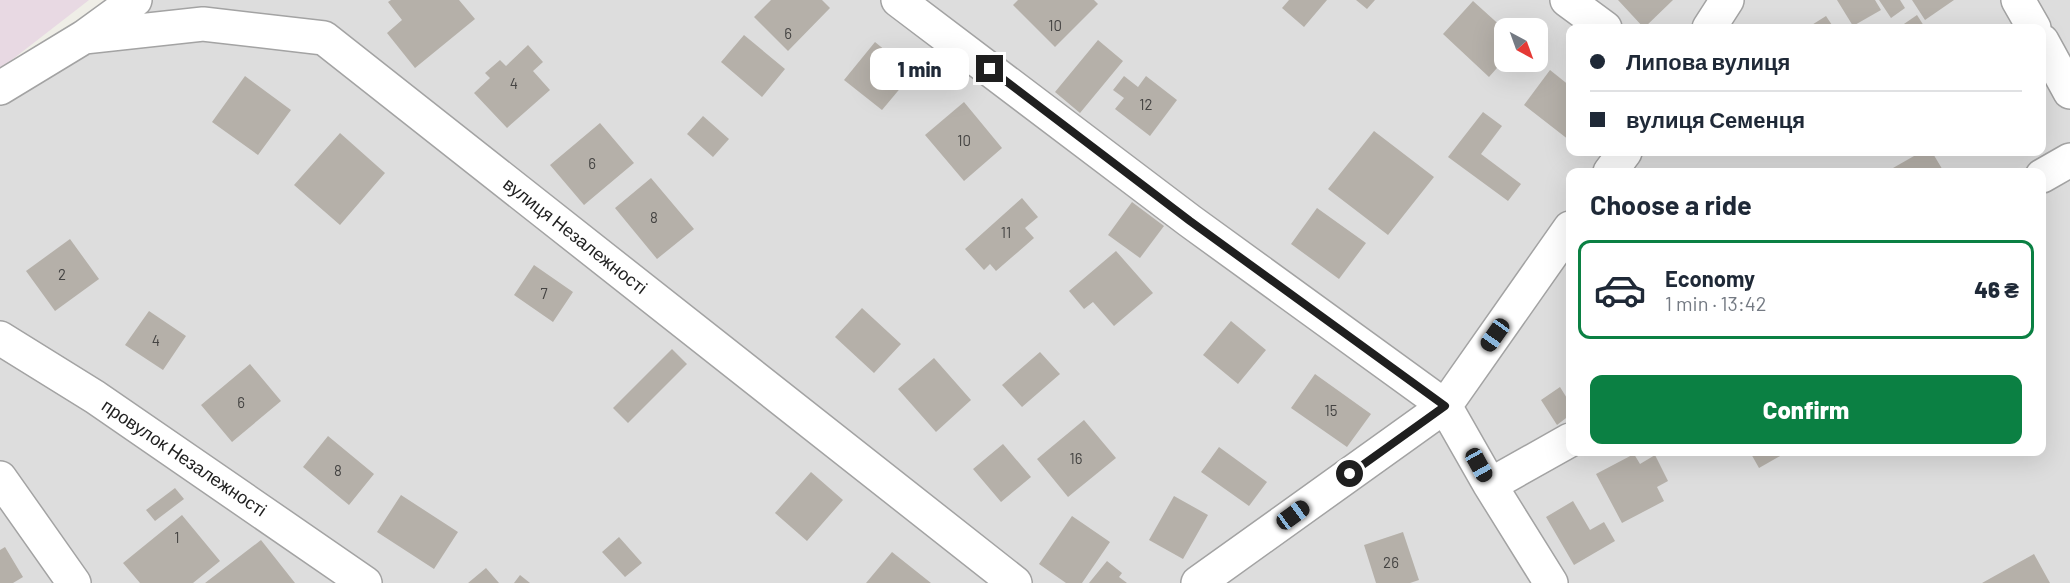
<!DOCTYPE html>
<html lang="en">
<head>
<meta charset="utf-8">
<style>
  :root { --surface:#fff; --page:#f2f2f3; --text:#1f2937; --muted:#747a83; --line:#e0e1e3; --accent:#0b8043 }
  body { margin:0; font-family:Barlow,sans-serif; background:var(--page); color:var(--text); height:100vh; display:flex; flex-direction:column; font-size:22px; white-space:nowrap }
  * { box-sizing:border-box; margin:0 }
  p { font-size:20px; color:var(--muted) }
  .icon { flex:none; width:33px; height:33px; fill:none; stroke:currentColor; stroke-width:2; stroke-linecap:round; stroke-linejoin:round }
  .map { position:relative; flex:1; overflow:hidden }
  .panel { position:absolute; left:1566px; top:168px; width:480px; height:288px; display:flex; flex-direction:column; background:var(--surface); border-radius:12px; box-shadow:0 6px 24px #0002 }
  .panel>* { flex:none }
  .guide { position:absolute; left:1566px; top:24px; width:480px; height:132px; border-radius:12px; box-shadow:0 6px 24px #0002; display:grid; align-content:center; height:132px; padding:0 24px; background:var(--surface) }
  .needle { width:39px; rotate:139deg }
  .buttons { position:absolute; left:1494px; top:18px; display:grid; gap:12px }
  .buttons a { display:grid; place-items:center; width:54px; height:54px; border-radius:12px; background:var(--surface); box-shadow:0 6px 24px #0002; font-size:30px }
  .end { position:absolute; width:27px; height:27px; margin:-14px; border:8px solid #1f1f1f; background:#fff; box-shadow:0 0 0 3px #fff }
  .from { border-radius:50% }
  .bubble { position:absolute; height:42px; border-radius:12px; background:var(--surface); box-shadow:0 6px 24px #0002; font-size:20px; font-weight:800; line-height:42px; text-align:center }
  .car { position:absolute; width:18px; height:36px; margin:-18px -9px; border-radius:8px; box-shadow:0 0 4px 2px #0007; background:linear-gradient(#222 24%,#8ab4d8 0 40%,#222 0 76%,#8ab4d8 0 86%,#222 0) }
  .guide b { display:flex; align-items:center; gap:21px; height:57px; font-size:22px }
  .guide b+b { border-top:2px solid var(--line) }
  .guide i { width:15px; height:15px; background:var(--text) }
  ul { padding:0; list-style:none }
  li { display:flex; align-items:center; gap:18px; height:99px; margin:0 12px 9px; padding:0 12px; border:3px solid var(--line); border-radius:12px }
  li div { flex:1 }
  li b { display:block; font-size:22px }
  li em { font-style:normal; font-weight:800 }
  li.current { border-color:var(--accent) }
  li>.icon { width:54px; height:54px; stroke-width:1.5 }
  h2 { padding:0 24px; font-size:27px; line-height:72px }
  .action { display:flex; gap:12px; margin-top:auto; padding:12px 24px }
  .action a { flex:1; height:69px; border-radius:12px; background:var(--accent); color:#fff; font-size:24px; font-weight:800; line-height:69px; text-align:center }
  .map>svg:first-child { display:block }
</style>
</head>
<body>
<div class="map">
<svg width="2070" height="583" viewBox="0 0 2070 583">
  <rect width="100%" height="100%" fill="#efeee7"/>
  <path fill="#ddd" fill-rule="evenodd" d="M 133,0 L 2070,0 L 2070,583 L 0,583 L 0,105 ZM 1504,28 L 1538,28 L 1538,62 L 1504,62 ZM 1570,28 L 2042,28 L 2042,152 L 1570,152 ZM 1570,172 L 2042,172 L 2042,452 L 1570,452 Z"/>
  <path fill="#e8d9e3" d="M 0,0 L 89,0 L 0,69 Z"/>
  <path fill="#b5b0a9" d="M 391,0 L 459,0 L 475,19 L 415,68 L 387,33 L 402,20 L 388,2 Z
    M 771,0 L 822,0 L 830,8 L 788,51 L 754,17 Z
    M 1018,0 L 1094,0 L 1098,4 L 1055,47 L 1013,5 Z
    M 1289,0 L 1327,0 L 1304,27 L 1282,8 Z
    M 1356,0 L 1375,0 L 1367,9 Z
    M 1618,0 L 1673,0 L 1644,28 Z
    M 1837,0 L 1875,0 L 1881,10 L 1853,26 Z
    M 1879,0 L 1900,0 L 1905,8 L 1891,18 Z
    M 1912,0 L 1954,0 L 1925,20 Z
    M 1473,1 L 1504,29 L 1504,60 L 1489,77 L 1443,34 Z
    M 1917,15 L 1924,26 L 1921,28 L 1903,28 L 1901,26 Z
    M 1826,16 L 1834,28 L 1807,28 Z
    M 744,35 L 785,69 L 762,97 L 721,62 Z
    M 1098,40 L 1123,61 L 1080,113 L 1055,92 Z
    M 875,42 L 913,73 L 882,110 L 844,80 Z
    M 528,45 L 543,62 L 533,71 L 550,90 L 507,128 L 474,93 L 490,78 L 485,73 L 500,60 L 506,66 Z
    M 1550,70 L 1570,86 L 1570,137 L 1569,140 L 1524,105 Z
    M 245,76 L 291,110 L 258,155 L 212,122 Z
    M 1124,76 L 1138,87 L 1146,76 L 1177,100 L 1150,136 L 1115,109 L 1124,98 L 1113,90 Z
    M 964,102 L 1002,148 L 964,181 L 925,135 Z
    M 1483,112 L 1502,126 L 1481,154 L 1521,184 L 1508,201 L 1448,157 Z
    M 703,116 L 729,139 L 713,157 L 687,134 Z
    M 600,123 L 634,163 L 584,205 L 550,165 Z
    M 1374,131 L 1434,177 L 1388,235 L 1328,189 Z
    M 340,133 L 385,173 L 340,225 L 294,185 Z
    M 1921,152 L 1932,152 L 1944,172 L 1886,172 Z
    M 651,178 L 694,229 L 657,259 L 615,208 Z
    M 1022,198 L 1038,217 L 1025,228 L 1034,238 L 996,271 L 990,264 L 984,270 L 965,249 Z
    M 1132,202 L 1164,226 L 1140,258 L 1108,235 Z
    M 1317,208 L 1366,243 L 1339,279 L 1291,244 Z
    M 70,239 L 99,279 L 55,311 L 26,271 Z
    M 1116,251 L 1153,293 L 1114,326 L 1093,302 L 1084,309 L 1069,291 Z
    M 534,265 L 573,292 L 553,322 L 514,295 Z
    M 862,308 L 901,344 L 874,373 L 835,337 Z
    M 149,311 L 186,336 L 163,370 L 125,345 Z
    M 1231,321 L 1266,350 L 1238,384 L 1203,355 Z
    M 672,349 L 687,364 L 628,423 L 613,408 Z
    M 1040,352 L 1060,374 L 1022,407 L 1002,385 Z
    M 934,358 L 971,400 L 936,432 L 898,389 Z
    M 250,364 L 281,401 L 232,442 L 201,405 Z
    M 1315,374 L 1371,414 L 1347,447 L 1291,408 Z
    M 1560,387 L 1570,403 L 1570,415 L 1557,425 L 1541,400 Z
    M 1084,420 L 1116,458 L 1068,497 L 1037,459 Z
    M 328,436 L 374,474 L 349,505 L 303,467 Z
    M 1003,444 L 1031,477 L 1001,502 L 973,469 Z
    M 1219,447 L 1267,482 L 1249,506 L 1201,472 Z
    M 1750,452 L 1787,452 L 1759,468 Z
    M 1634,454 L 1640,464 L 1655,455 L 1668,481 L 1657,487 L 1664,501 L 1622,523 L 1596,474 Z
    M 811,472 L 843,500 L 807,541 L 775,513 Z
    M 175,488 L 184,499 L 155,521 L 146,510 Z
    M 401,495 L 458,532 L 434,569 L 377,532 Z
    M 1174,496 L 1208,515 L 1183,559 L 1149,540 Z
    M 1573,501 L 1590,530 L 1604,522 L 1615,541 L 1574,565 L 1546,517 Z
    M 182,515 L 220,561 L 193,583 L 140,583 L 123,563 Z
    M 1072,516 L 1110,542 L 1082,583 L 1066,583 L 1039,564 Z
    M 1403,532 L 1419,580 L 1410,583 L 1376,583 L 1364,545 Z
    M 619,537 L 642,563 L 625,577 L 602,552 Z
    M 261,540 L 295,583 L 205,583 Z
    M 5,547 L 23,577 L 13,583 L 0,583 L 0,550 Z
    M 892,552 L 931,583 L 866,583 Z
    M 2034,554 L 2050,583 L 1982,583 Z
    M 1107,561 L 1122,573 L 1119,577 L 1127,583 L 1089,583 Z
    M 486,568 L 499,583 L 468,583 Z
    M 520,575 L 530,583 L 514,583 Z"/>
  <g fill="none" stroke-linecap="round" stroke-linejoin="round">
    <g stroke="#a3a3a3" stroke-width="36">
      <path id="minor" d="M 898,0 L 1190,221 L 1445,406 L 1490,485 L 1551,583
        M 1567,0 L 1605,28
        M 2018,0 L 2034,28
        M 1709,28 L 1727,0
        M 84,37 L 203,24 L 324,38 L 1015,583
        M 2042,41 L 2070,92
        M 0,88 L 84,37 L 135,0
        M 1610,172 L 1625,152
        M 2042,176 L 2070,160
        M 0,338 L 95,397 L 365,583
        M 0,478 L 74,583
        M 1490,485 L 1570,440
        M 1198,583 L 1445,406 L 1570,228"/>
    </g>
    <use href="#minor" stroke="#fff" stroke-width="33"/>
  </g>
  <g fill="none" stroke-linecap="round" stroke-linejoin="round">
    <path stroke="#1f1f1f" stroke-width="8" d="M 990,69 L 1190,221 L 1445,406 L 1350,474"/>
  </g>
  <g text-anchor="middle" stroke-width="6" stroke-linejoin="round" paint-order="stroke">
    <g font-size="15" fill="#444342">
      <text x="1055" y="31">10</text>
      <text x="788" y="39">6</text>
      <text x="514" y="89">4</text>
      <text x="1146" y="110">12</text>
      <text x="964" y="146">10</text>
      <text x="592" y="169">6</text>
      <text x="654" y="223">8</text>
      <text x="1006" y="238">11</text>
      <text x="62" y="280">2</text>
      <text x="544" y="299">7</text>
      <text x="156" y="346">4</text>
      <text x="241" y="408">6</text>
      <text x="1331" y="416">15</text>
      <text x="1076" y="464">16</text>
      <text x="338" y="476">8</text>
      <text x="177" y="543">1</text>
      <text x="1391" y="568">26</text>
    </g>
    <g font-size="18" fill="#1f1f1f" stroke="#fff">
      <text transform="translate(575 236) rotate(38)" y="6">вулиця Незалежності</text>
      <text transform="translate(184 458) rotate(34)" y="6">провулок Незалежності</text>
    </g>
  </g>
</svg>
<div class="buttons">
<a><svg class="needle" viewBox="-14 -14 28 28"><path d="M0-13l5 13h-10z" fill="#e53935"/><path d="M0 13l5-13h-10z" fill="#747a83"/></svg></a>
</div>
<i class="end from" style="left:1350px;top:474px"></i>
<i class="end" style="left:990px;top:69px"></i>
<div class="bubble" style="left:870px;top:48px;width:99px">1 min</div>
<i class="car" style="left:1495px;top:335px;rotate:215deg"></i>
<i class="car" style="left:1479px;top:465px;rotate:151deg"></i>
<i class="car" style="left:1293px;top:515px;rotate:54deg"></i>
<div class="guide">
<b><i class="from"></i>Липова вулиця</b>
<b><i></i>вулиця Семенця</b>
</div>
<section class="panel">
<h2>Choose a ride</h2>
<ul>
<li class="current"><svg class="icon" aria-label="car" viewBox="0 0 24 24"><path d="M5 17H2v-5l4-1 3-4h7l3 4 3 1v5h-3M9 17h6M6 11h13"/><circle cx="7" cy="17" r="2"/><circle cx="17" cy="17" r="2"/></svg><div><b>Economy</b><p>1 min · 13:42</p></div><em>46 ₴</em></li>
</ul>
<div class="action"><a>Confirm</a></div>
</section>
</div>
</body>
</html>
